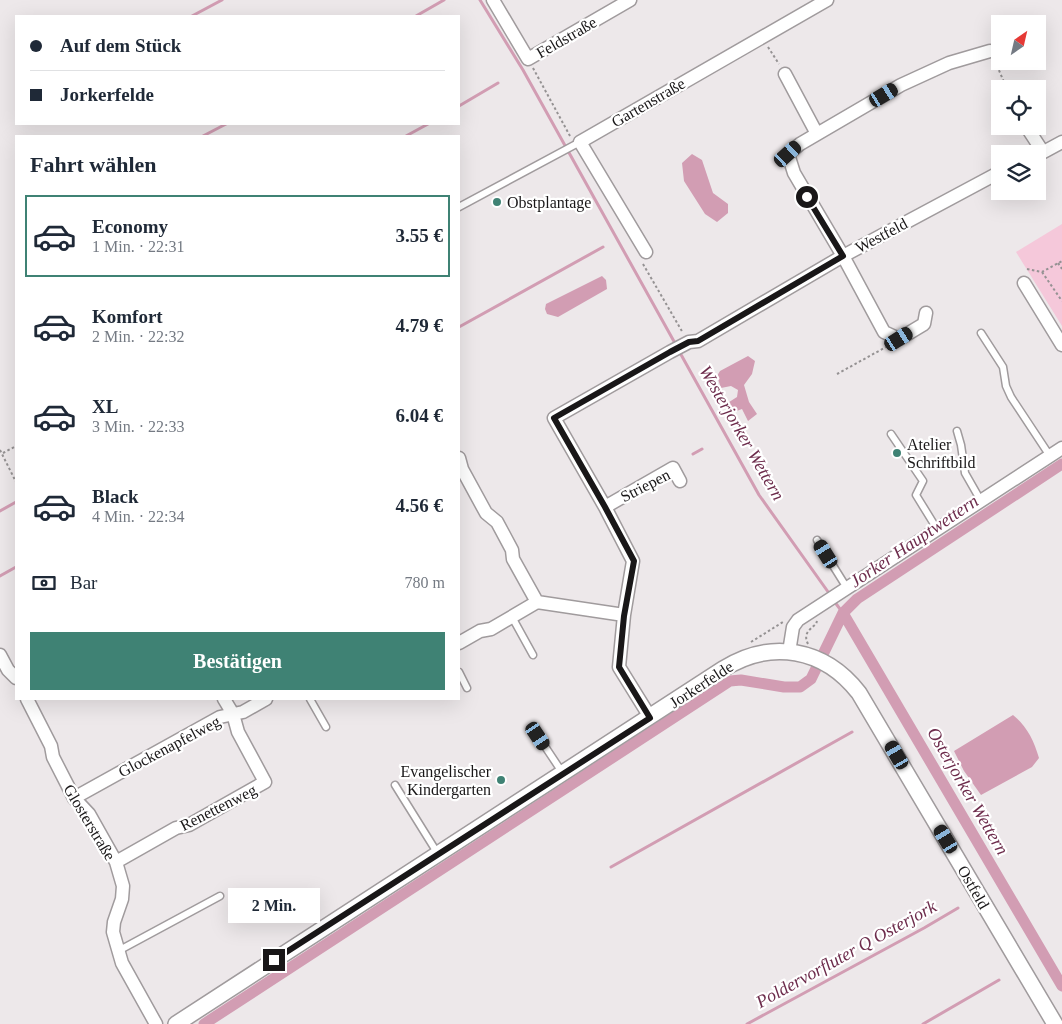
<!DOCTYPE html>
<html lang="de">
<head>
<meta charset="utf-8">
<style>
  :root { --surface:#fff; --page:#f2f2f3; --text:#1f2937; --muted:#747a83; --line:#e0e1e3; --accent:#3f8274 }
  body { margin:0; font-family:"Times New Roman",serif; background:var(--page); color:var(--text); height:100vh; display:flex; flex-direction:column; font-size:19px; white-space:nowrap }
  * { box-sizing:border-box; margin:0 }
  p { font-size:16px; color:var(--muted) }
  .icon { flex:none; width:28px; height:28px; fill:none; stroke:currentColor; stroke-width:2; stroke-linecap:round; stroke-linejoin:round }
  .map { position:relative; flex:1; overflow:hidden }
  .drawer { position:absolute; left:15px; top:135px; width:445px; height:565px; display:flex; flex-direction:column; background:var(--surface); border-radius:0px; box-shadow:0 5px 20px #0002 }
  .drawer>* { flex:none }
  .guide { position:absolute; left:15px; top:15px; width:445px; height:110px; border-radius:0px; box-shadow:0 5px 20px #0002; display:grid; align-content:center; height:110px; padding:0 15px; background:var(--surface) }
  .needle { width:32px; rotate:34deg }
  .controls { position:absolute; left:991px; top:15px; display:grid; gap:10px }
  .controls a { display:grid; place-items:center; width:55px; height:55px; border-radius:0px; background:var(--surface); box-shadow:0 5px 20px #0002; font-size:25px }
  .end { position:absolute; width:22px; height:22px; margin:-11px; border:6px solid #191718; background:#fff; box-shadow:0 0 0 2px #fff }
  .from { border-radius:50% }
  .bubble { position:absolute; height:35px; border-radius:0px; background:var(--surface); box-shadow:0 5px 20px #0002; font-size:16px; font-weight:700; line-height:35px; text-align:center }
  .car { position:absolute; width:15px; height:30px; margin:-15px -8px; border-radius:6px; box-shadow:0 0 4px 1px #0007; background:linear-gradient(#222 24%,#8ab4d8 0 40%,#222 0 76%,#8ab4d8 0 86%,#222 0) }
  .guide b { display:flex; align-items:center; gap:18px; height:48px; font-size:19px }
  .guide b+b { border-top:1px solid var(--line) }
  .guide i { width:12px; height:12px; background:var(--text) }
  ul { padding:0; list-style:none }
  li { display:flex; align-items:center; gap:15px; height:82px; margin:0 10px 8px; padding:0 5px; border:2px solid transparent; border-radius:0px }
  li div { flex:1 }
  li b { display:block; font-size:19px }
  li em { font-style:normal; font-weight:700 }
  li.on { border-color:var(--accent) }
  li>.icon { width:45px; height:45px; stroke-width:1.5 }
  h2 { padding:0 15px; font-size:22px; line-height:60px }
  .pay { display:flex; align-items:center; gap:12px; height:55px; padding:0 15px; font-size:19px }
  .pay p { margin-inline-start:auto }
  .button { display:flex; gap:10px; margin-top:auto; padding:10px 15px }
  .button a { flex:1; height:58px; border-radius:0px; background:var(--accent); color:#fff; font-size:20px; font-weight:700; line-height:58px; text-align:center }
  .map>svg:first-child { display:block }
</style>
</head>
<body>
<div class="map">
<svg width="1062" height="1024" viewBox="0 0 1062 1024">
  <rect width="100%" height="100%" fill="#ede8ea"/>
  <path fill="#f5c8da" d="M 1062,224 L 1062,326 L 1016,252 Z"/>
  <path fill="#d29db3" d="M 692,154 L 702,160 L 713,193 L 728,204 L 728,213 L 717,222 L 705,214 L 684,181 L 682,163 Z
    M 602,276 L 606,280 L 607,289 L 558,317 L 547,314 L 545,309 L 546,304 Z
    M 748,356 L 755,361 L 752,374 L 744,385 L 749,402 L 757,414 L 748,421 L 742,409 L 734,412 L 726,404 L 737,397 L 738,390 L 731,386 L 721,388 L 717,376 L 720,371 Z
    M 1013,715 C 1027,726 1034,741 1039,758 L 1032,767 L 981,795 L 964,771 L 954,751 Z"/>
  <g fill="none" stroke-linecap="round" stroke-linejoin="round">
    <path stroke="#d29db3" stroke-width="3" d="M 480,0 L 523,70 L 676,345
      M 192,16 L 222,0
      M 416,16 L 444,0
      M 459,106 L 498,83
      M 203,136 L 226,124
      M 406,136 L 428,124
      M 459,327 L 603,247
      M 679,351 L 759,495 L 831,596
      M 693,454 L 702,449
      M 0,511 L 16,502
      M 0,576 L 16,567
      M 834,601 L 843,613
      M 611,867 L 852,732
      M 747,1024 L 924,928 L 958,908
      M 923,1024 L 999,980"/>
    <path stroke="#d29db3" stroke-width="11" d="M 843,613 L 1062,986
      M 204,1024 L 730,681 L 741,680 L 784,687 L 800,687 L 811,679 L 843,613 L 857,599 L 1062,464"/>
    <g stroke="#a09b9d" stroke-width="9">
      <path id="service" d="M 459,207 L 580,142
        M 981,333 L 1003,367 L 1006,386 L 1011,397 L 1050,456
        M 957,431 L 961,445 L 965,473 L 981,501
        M 891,434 L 923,481 L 916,495 L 937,529
        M 817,540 L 847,588
        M 512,617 L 533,655
        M 459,672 L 467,688
        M 310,699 L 326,727
        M 538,736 L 562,772
        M 395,785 L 438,854
        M 118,951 L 220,896"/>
    </g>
    <g stroke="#a09b9d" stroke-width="15">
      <path id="minor" d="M 493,0 L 528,59 L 630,0
        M 785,74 L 817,134
        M 1026,126 L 1043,152
        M 1038,155 L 1062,142
        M 646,252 L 580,142 L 827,0
        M 1024,283 L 1062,345
        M 926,313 L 924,324 L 899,339 L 884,332 L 843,256 L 794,173 L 788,154 L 800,144 L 901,85 L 949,63 L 990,51
        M 459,458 L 462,469 L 486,513 L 497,522 L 512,550 L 513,559 L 537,602
        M 605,507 L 673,468 L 680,481
        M 459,643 L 480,631 L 491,629 L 537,602 L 624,615
        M 789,652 L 793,627 L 798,620 L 1062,448
        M 0,655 L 8,670 L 16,678
        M 27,699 L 51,746 L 53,757 L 74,798 L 89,814 L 116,862 L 123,886 L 122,899 L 114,922 L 113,932 L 122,963 L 156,1024
        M 650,717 L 619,667 L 624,615 L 633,561 L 605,507 L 554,418 L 670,352 L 689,342 L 698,341 L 843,256 L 1000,172
        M 74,798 L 220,717 L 243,712 L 266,699
        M 116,862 L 176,828 L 189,825 L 265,782 L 238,732 L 233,714 L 224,699"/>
    </g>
    <g stroke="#a09b9d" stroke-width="18">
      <path id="tertiary" d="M 176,1024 L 723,669 C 771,639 824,648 859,693 L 1055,1024"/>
    </g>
    <path stroke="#959293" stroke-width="2" stroke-dasharray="2.5 2.5" stroke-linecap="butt" d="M 768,47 L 779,64
      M 995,61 L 1007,89
      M 533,68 L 570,136
      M 1058,263 L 1062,269
      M 643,264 L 683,333
      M 1027,269 L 1042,272 L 1062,261
      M 1042,272 L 1062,301
      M 837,374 L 886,347
      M 0,450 L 16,482
      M 3,453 L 16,446
      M 751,642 L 783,622
      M 808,644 C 803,634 809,630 816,624 L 817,621"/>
    <use href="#service" stroke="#fff" stroke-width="6"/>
    <use href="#minor" stroke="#fff" stroke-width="12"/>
    <use href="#tertiary" stroke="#fff" stroke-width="15"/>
  </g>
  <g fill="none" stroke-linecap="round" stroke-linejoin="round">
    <path stroke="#191718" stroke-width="6" d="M 274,960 L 650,718 L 619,667 L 624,616 L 634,561 L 605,507 L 554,418 L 670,352 L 689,342 L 698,341 L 843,256 L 807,197"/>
  </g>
  <g fill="#3f8274" stroke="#fff" stroke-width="2">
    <circle cx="497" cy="202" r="5"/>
    <circle cx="897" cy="453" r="5"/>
    <circle cx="501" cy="780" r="5"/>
  </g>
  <g text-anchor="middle" stroke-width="4.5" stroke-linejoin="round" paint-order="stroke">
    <g font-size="16" fill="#191718" stroke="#fff">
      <text transform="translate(566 37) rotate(-30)" y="6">Feldstraße</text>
      <text transform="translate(648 102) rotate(-30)" y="6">Gartenstraße</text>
      <text transform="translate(881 235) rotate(-28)" y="6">Westfeld</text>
      <text transform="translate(645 485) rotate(-27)" y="6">Striepen</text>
      <text transform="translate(701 684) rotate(-33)" y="6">Jorkerfelde</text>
      <text transform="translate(169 746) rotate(-28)" y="6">Glockenapfelweg</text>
      <text transform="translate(218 807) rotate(-27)" y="6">Renettenweg</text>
      <text transform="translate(90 822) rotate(59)" y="6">Glosterstraße</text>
      <text transform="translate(974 887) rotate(60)" y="6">Ostfeld</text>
    </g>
    <g font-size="16" fill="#191718" stroke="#fff" text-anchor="start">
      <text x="507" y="208">Obstplantage</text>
      <text x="907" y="450">Atelier<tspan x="907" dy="18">Schriftbild</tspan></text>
      <text x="491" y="777" text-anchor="end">Evangelischer<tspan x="491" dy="18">Kindergarten</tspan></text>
    </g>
    <g font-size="18" font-style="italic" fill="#6d2c4c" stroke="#fff">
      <text transform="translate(742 433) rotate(60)" y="6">Westerjorker Wettern</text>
      <text transform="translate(914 541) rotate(-34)" y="6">Jorker Hauptwettern</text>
      <text transform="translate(968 791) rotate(60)" y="6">Osterjorker Wettern</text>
      <text transform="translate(846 954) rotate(-29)" y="6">Poldervorfluter Q Osterjork</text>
    </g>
  </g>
</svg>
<div class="controls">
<a><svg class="needle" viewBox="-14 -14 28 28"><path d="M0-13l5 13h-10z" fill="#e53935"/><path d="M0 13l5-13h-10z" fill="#747a83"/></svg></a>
<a><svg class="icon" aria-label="locate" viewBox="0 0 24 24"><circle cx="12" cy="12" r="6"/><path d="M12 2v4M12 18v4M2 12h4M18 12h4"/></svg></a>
<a><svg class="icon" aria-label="layers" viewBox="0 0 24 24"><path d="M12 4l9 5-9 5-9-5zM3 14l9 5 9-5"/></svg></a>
</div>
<i class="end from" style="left:807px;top:197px"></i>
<i class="end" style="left:274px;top:960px"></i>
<div class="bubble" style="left:228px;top:888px;width:92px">2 Min.</div>
<i class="car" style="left:884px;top:95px;rotate:59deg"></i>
<i class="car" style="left:788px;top:154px;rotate:48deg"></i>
<i class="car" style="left:899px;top:339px;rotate:58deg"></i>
<i class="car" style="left:826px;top:554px;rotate:328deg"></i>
<i class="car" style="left:538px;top:736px;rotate:146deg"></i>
<i class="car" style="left:897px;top:755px;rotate:330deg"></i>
<i class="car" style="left:946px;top:839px;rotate:329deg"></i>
<div class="guide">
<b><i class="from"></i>Auf dem Stück</b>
<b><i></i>Jorkerfelde</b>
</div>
<section class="drawer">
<h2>Fahrt wählen</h2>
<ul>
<li class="on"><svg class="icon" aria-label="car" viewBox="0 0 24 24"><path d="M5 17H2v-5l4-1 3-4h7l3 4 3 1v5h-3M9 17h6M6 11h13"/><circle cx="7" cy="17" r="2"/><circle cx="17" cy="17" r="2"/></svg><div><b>Economy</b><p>1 Min. · 22:31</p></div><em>3.55 €</em></li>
<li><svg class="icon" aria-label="car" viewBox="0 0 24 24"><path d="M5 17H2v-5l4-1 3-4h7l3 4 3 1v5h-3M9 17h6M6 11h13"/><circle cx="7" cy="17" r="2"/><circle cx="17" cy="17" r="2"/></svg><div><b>Komfort</b><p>2 Min. · 22:32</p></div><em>4.79 €</em></li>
<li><svg class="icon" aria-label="car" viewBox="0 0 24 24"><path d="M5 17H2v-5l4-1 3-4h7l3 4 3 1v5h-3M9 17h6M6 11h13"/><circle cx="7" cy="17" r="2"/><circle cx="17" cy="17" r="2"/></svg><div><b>XL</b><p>3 Min. · 22:33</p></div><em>6.04 €</em></li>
<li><svg class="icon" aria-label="car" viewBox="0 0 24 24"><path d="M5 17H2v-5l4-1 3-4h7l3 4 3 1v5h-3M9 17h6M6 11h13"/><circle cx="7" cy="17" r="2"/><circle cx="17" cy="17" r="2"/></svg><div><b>Black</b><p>4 Min. · 22:34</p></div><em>4.56 €</em></li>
</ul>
<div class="pay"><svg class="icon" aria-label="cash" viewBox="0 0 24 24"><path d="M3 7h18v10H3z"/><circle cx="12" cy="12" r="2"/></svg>Bar<p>780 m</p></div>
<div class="button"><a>Bestätigen</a></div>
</section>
</div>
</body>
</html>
